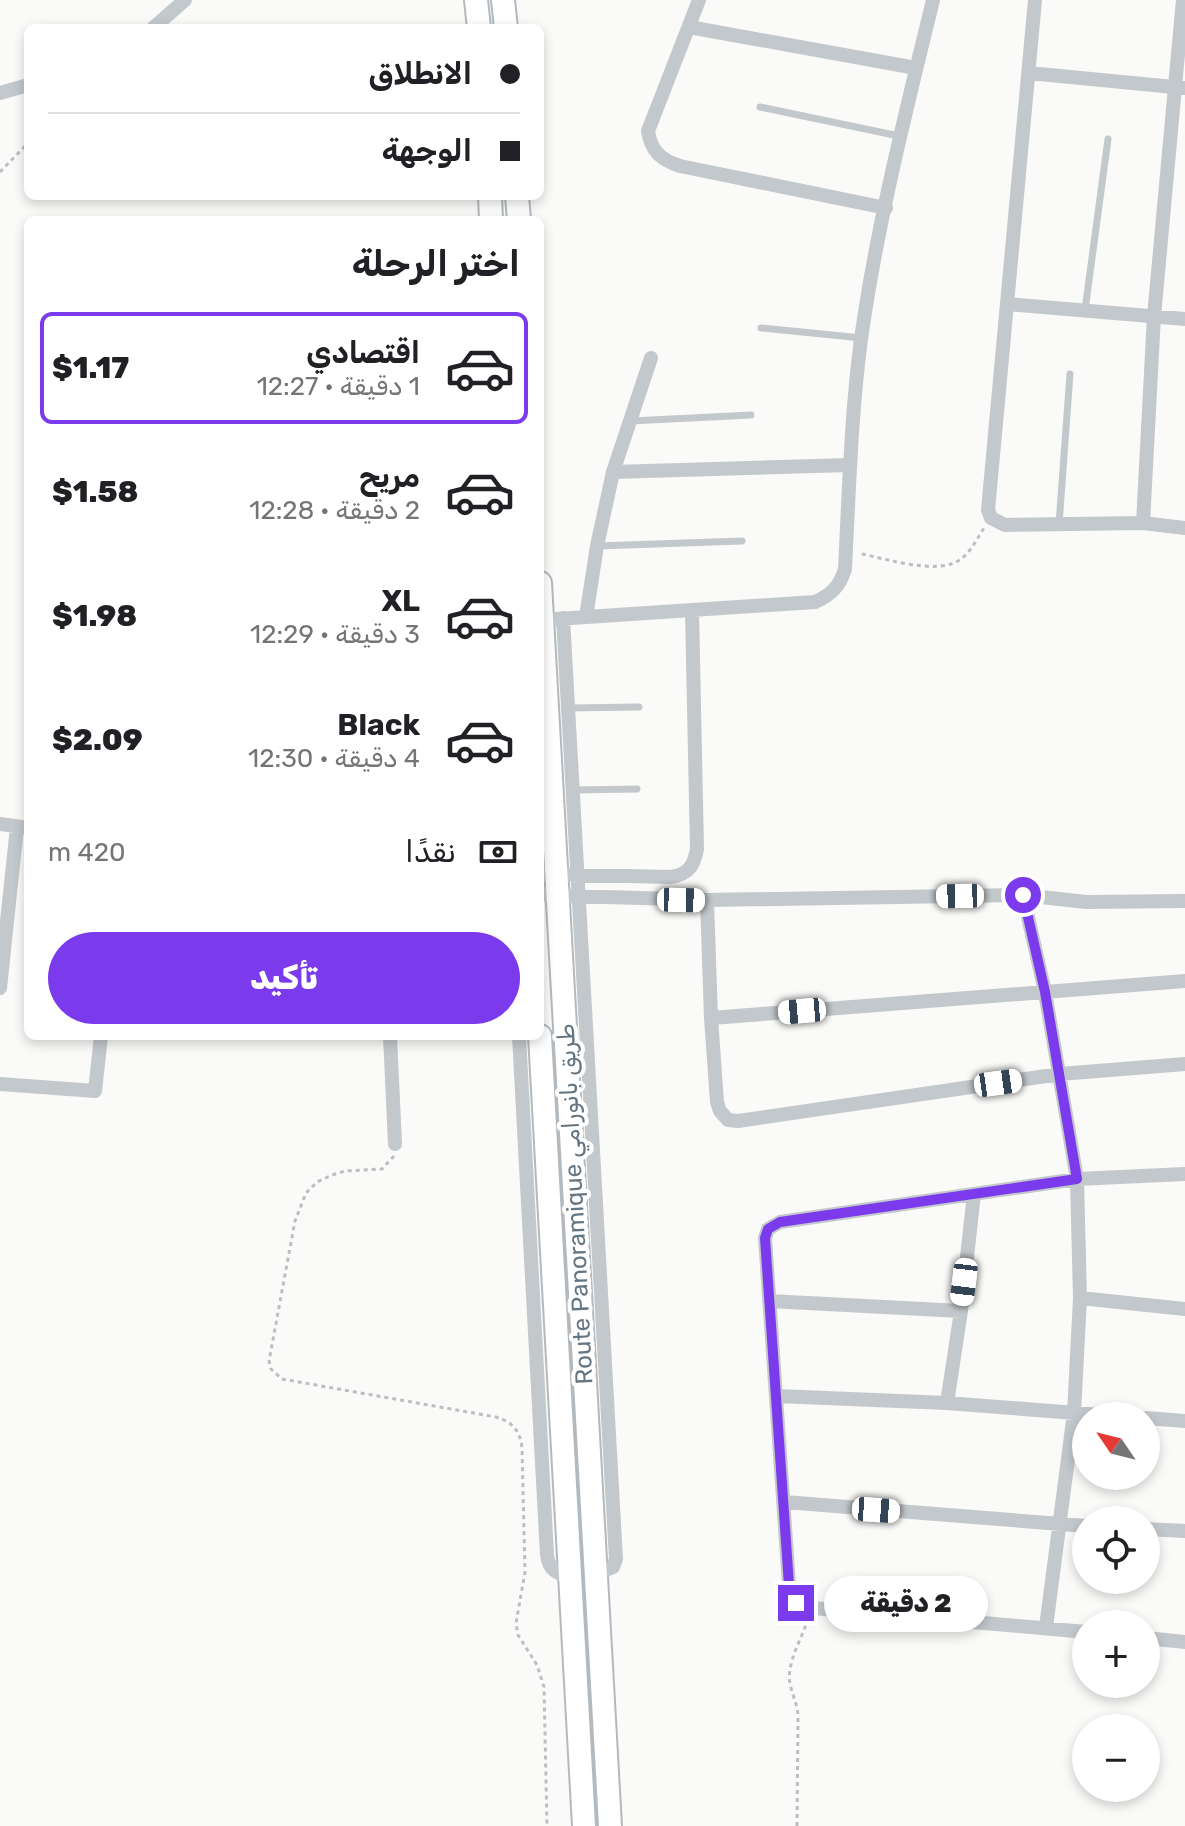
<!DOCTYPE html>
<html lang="ar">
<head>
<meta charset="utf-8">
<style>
  :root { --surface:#fff; --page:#f2f2f2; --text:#202124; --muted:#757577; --line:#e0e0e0; --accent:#7c3aed }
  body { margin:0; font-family:Rubik,Cairo,sans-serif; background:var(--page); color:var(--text); direction:rtl; height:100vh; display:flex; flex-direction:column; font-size:30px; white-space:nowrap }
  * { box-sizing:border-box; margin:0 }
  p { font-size:26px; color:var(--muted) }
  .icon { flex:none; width:44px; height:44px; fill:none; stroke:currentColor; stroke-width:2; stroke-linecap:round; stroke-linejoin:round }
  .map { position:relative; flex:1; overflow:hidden; direction:ltr }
  .sheet { position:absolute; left:24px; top:216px; width:520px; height:824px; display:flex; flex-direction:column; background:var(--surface); border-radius:12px; box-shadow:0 4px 12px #0003; direction:rtl }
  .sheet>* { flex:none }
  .hud { position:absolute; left:24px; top:24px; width:520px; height:176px; border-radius:12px; box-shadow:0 4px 12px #0003; direction:rtl; display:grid; align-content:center; height:176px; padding:0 24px; background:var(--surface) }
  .needle { width:52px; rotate:305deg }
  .fabs { position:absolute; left:1072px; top:1402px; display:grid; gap:16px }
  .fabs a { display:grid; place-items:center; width:88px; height:88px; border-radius:50%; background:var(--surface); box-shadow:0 4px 12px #0003; font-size:40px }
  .end { position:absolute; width:36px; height:36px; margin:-18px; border:10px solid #7c3aed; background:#fff; box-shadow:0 0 0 4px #fff }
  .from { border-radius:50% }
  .bubble { position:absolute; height:56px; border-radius:28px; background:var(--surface); box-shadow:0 4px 12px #0003; font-size:26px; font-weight:800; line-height:56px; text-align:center; direction:rtl }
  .car { position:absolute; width:24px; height:48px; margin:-24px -12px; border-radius:10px; box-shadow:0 0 6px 2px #0007; background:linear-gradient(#fff 24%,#345 0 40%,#fff 0 76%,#345 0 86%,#fff 0) }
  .hud b { display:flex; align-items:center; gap:28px; height:76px; font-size:30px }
  .hud b+b { border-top:2px solid var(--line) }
  .hud i { width:20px; height:20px; background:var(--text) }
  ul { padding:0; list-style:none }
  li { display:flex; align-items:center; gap:24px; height:112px; margin:0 16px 12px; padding:0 8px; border:4px solid transparent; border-radius:12px }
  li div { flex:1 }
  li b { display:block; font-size:30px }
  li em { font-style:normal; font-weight:800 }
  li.active { border-color:var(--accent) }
  li>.icon { width:72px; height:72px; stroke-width:1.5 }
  h2 { padding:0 24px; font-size:36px; line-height:96px }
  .pay { display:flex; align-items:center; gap:20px; height:88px; padding:0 24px; font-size:30px }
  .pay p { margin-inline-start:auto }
  .action { display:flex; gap:16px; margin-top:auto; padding:16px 24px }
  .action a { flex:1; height:92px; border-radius:48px; background:var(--accent); color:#fff; font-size:32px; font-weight:800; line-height:92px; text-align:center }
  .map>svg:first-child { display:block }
</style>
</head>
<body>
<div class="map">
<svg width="1185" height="1826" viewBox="0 0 1185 1826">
  <rect width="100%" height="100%" fill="#fafaf8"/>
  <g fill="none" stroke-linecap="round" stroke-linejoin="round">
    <g stroke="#b3babf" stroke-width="26">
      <path id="secondary" d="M 476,0 L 479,28
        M 503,0 L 506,28
        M 490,196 L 491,220
        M 517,196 L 519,220
        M 540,583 L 610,1826
        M 540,1036 L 584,1826"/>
    </g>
    <path stroke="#bbbfc2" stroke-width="3" stroke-dasharray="4 4" stroke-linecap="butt" d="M 0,172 L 28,143
      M 862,554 C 887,559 939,576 961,559 C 971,552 978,537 984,528
      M 394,1156 L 382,1169 L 345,1171 L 332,1175 L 317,1182 L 306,1193 L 295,1221 L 269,1361 L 271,1369 L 282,1379 L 496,1417 C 513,1422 520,1431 522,1448 L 525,1572 L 516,1623 L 518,1635 L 537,1665 L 544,1687 L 547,1826
      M 797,1826 L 798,1715 C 797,1703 792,1694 790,1684 C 786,1664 801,1640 807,1622"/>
    <path stroke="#c3c8cc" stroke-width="7" d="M 760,107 L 899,136
      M 1085,310 L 1108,139
      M 761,328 L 862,338
      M 631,421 L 751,415
      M 1059,524 L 1070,374
      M 597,546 L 742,541
      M 568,708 L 639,707
      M 573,790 L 637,789"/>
    <path stroke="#c3c8cc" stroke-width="14" d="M 699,0 L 648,131 C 651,151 661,160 680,166 L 886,208
      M 1035,0 L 988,510 L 991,518 L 1005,525 L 1143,523 L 1185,528
      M 689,27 L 916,68
      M 153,28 L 185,0
      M 1029,73 L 1184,88
      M 0,93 L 28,85
      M 1008,304 L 1185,319
      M 613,472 L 850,465
      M 1143,523 L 1154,316 L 1183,0
      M 586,617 L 597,546 L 613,472 L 651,358
      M 563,618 L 616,1559 L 613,1567 L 596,1574
      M 556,619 L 815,602 C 831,595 840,586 845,569 C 849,492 851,415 861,339 C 877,225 906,111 933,0
      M 0,824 L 28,828
      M 540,874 L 670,877 C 688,875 694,866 697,849 L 692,611
      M 540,895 L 707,900 L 1023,895 L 1086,902 L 1185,901
      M 1023,895 L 1045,992 L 1077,1179 L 1080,1298 L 1074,1413 L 1046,1627
      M 707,900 L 711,1018 L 717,1102 L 720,1111 L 728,1120 L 738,1121 L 1060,1074 L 1185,1064
      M 0,988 L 17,827
      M 711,1018 L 1185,981
      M 390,1036 L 395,1144
      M 519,1036 L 547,1555 C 549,1570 557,1574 570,1577
      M 0,1084 L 95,1091 L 101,1036
      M 1080,1298 L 1185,1309
      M 769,1301 L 961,1311
      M 777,1396 L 947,1403 L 1114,1416
      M 947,1403 L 961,1311 L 974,1194
      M 1146,1418 L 1185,1421
      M 785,1502 L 1086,1526
      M 1146,1529 L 1185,1531
      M 1086,1632 L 813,1608 C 798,1606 791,1600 789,1585 L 765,1238 L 768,1229 L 780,1222 L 1077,1179 L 1185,1174
      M 1146,1638 L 1185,1642"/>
    <use href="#secondary" stroke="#fff" stroke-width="22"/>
  </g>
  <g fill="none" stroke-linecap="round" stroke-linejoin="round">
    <path stroke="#7c3aed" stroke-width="10" d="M 796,1603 L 791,1595 L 789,1585 L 765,1238 L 768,1229 L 780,1222 L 1077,1179 L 1045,992 L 1023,895"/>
  </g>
  <g text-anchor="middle" stroke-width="8" stroke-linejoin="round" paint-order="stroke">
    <g font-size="24" fill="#657683" stroke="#fff">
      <text transform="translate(575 1204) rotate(-93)" y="8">Route Panoramique طريق بانورامي</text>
    </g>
  </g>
</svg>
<div class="fabs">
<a><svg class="needle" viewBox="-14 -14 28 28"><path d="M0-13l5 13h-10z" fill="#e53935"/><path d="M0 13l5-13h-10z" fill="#757577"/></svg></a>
<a><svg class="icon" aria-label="locate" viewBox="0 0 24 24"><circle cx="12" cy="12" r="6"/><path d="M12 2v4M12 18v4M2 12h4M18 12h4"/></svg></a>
<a>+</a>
<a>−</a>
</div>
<i class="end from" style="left:1023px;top:895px"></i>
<i class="end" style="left:796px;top:1603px"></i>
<div class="bubble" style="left:824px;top:1576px;width:164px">2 دقيقة</div>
<i class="car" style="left:960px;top:896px;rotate:269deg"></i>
<i class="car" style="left:681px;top:900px;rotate:91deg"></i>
<i class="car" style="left:802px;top:1011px;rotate:265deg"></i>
<i class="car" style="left:998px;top:1083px;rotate:82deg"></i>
<i class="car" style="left:964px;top:1282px;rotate:187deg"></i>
<i class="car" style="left:876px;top:1510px;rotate:94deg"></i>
<div class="hud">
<b><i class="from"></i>الانطلاق</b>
<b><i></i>الوجهة</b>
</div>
<section class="sheet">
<h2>اختر الرحلة</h2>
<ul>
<li class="active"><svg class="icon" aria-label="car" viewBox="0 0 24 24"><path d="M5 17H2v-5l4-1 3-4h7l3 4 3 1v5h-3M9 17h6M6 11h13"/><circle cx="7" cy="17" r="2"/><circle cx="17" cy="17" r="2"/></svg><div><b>اقتصادي</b><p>1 دقيقة · 12:27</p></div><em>$1.17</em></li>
<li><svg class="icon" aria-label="car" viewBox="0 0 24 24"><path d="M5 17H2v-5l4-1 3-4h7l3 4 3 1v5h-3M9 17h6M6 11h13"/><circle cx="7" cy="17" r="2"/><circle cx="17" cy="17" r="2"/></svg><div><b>مريح</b><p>2 دقيقة · 12:28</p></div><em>$1.58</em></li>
<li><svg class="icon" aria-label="car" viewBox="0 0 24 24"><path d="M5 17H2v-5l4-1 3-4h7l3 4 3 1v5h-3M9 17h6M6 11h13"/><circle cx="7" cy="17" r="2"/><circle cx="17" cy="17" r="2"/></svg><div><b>XL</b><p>3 دقيقة · 12:29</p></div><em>$1.98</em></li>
<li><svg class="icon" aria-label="car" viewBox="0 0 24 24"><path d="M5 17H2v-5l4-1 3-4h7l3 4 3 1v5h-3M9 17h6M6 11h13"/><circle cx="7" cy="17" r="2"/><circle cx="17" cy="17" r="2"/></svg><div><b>Black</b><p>4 دقيقة · 12:30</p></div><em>$2.09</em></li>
</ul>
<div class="pay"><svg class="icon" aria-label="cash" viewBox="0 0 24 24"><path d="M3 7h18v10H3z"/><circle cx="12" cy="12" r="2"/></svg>نقدًا<p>420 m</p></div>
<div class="action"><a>تأكيد</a></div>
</section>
</div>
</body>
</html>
